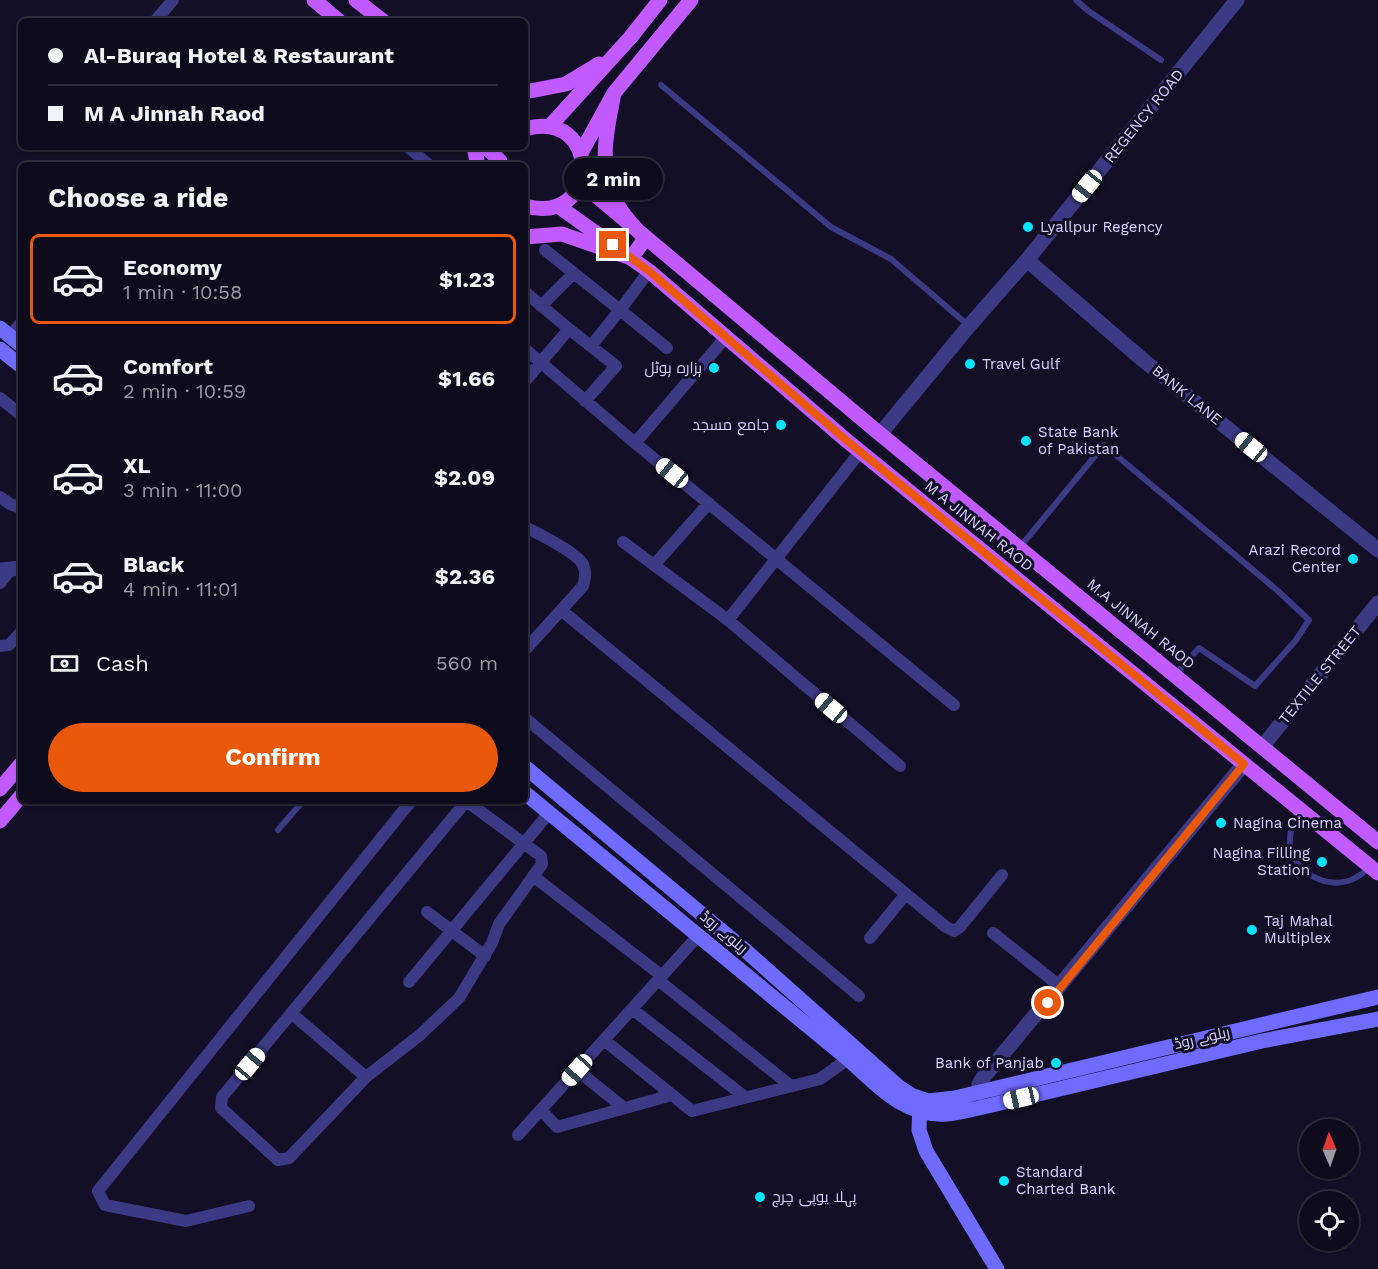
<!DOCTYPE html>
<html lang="en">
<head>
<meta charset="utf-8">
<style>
  :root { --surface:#0e0b1c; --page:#171425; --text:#f1f3f6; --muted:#9b9ba3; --line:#2e2b3b; --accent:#ea580c }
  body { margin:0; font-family:"Work Sans",Cairo,sans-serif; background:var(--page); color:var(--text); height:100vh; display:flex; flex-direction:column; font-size:22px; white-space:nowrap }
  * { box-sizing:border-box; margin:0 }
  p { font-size:20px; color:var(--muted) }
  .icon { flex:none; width:33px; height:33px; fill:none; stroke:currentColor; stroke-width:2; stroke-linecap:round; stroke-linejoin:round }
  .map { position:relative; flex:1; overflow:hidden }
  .drawer { position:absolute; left:18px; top:162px; width:510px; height:642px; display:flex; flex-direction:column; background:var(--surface); border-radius:9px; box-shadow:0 2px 4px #0004,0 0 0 2px var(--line) }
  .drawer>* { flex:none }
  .guide { position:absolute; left:18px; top:18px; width:510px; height:132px; border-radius:9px; box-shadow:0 2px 4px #0004,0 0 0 2px var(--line); display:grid; align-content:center; height:132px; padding:0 30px; background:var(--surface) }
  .needle { width:39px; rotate:358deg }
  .fabs { position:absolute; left:1299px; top:1119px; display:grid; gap:12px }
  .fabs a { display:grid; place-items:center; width:60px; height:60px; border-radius:50%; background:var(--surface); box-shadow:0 2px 4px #0004,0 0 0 2px var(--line); font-size:30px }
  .end { position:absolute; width:27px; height:27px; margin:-14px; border:8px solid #ea580c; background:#fff; box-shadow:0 0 0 3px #fff }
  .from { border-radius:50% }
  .bubble { position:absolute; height:42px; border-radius:21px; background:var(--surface); box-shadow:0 2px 4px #0004,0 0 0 2px var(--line); font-size:20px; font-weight:700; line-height:42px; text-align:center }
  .car { position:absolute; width:18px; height:36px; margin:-18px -9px; border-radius:8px; box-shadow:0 0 4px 2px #0007; background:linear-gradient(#fff 24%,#345 0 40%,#fff 0 76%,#345 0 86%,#fff 0) }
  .guide b { display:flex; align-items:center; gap:21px; height:57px; font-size:22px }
  .guide b+b { border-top:2px solid var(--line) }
  .guide i { width:15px; height:15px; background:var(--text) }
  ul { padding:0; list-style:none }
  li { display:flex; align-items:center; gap:18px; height:90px; margin:0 12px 9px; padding:0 18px; border:3px solid transparent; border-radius:9px }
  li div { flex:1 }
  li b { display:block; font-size:22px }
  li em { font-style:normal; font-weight:700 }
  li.current { border-color:var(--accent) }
  li>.icon { width:54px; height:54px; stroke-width:1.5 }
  h2 { padding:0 30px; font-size:27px; line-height:72px }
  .pay { display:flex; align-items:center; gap:15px; height:66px; padding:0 30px; font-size:22px }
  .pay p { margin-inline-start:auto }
  .primary-button { display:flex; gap:12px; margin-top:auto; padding:12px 30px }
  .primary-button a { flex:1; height:69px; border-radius:36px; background:var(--accent); color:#fff; font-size:24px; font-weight:700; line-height:69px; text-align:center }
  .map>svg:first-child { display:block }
</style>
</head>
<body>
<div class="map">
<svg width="1378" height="1269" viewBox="0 0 1378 1269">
  <rect width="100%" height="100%" fill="#130f26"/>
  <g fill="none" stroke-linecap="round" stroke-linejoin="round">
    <path stroke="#3d3a85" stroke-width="6" d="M 1076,0 L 1087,10 L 1161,60
      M 661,85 L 831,227 L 891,259 L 969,326
      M 1020,547 L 1104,445 L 1278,591 L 1309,620 L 1296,640 L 1255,686 L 1199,648 L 1175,675
      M 1299,808 C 1294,820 1289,831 1290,844 C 1293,873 1330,892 1355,878 C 1361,875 1366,871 1370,867
      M 278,830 L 303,801"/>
    <path stroke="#3d3a85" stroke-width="12" d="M 155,21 L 173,0
      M 408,147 L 429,165
      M 545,250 L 620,310 L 649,271
      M 525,292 L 569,329 L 525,381
      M 541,306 L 574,273
      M 569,329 L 616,366 L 585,401
      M 10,336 L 21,323
      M 591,346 L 620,310 L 667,348
      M 525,349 L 635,443 L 954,705
      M 0,398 L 21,415
      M 635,443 L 725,338
      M 0,497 L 10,504 L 21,508
      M 525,527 C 539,534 574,551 582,563 C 587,571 585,578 583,586 L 525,650
      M 623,542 L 728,620 L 900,766
      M 654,565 L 709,503
      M 0,583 L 11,569
      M 561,610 L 946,927 L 954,931 L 960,927 L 1002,875
      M 728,620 L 860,452
      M 0,646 L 9,645 L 21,632
      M 525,718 L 859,996
      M 469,803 L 541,856 L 542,864 L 499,924 L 492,943 L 459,998 L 420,1035 L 366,1077 L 289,1158 L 278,1160 L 221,1108 L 222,1097 L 463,805 Z
      M 533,876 L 662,976
      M 427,912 L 485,956
      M 993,933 L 1061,987
      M 870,938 L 906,894
      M 658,980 L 791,1086
      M 409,982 L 549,813
      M 632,1009 L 745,1097
      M 291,1013 L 366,1077
      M 604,1040 L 692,1111 L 820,1079 L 848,1059
      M 577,1070 L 624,1108
      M 541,1110 L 557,1127 L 672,1095
      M 518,1135 L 697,937
      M 249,1206 L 186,1221 L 105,1205 L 98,1191 L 411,801"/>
    <path stroke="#3d3a85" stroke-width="15" d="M 1027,260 L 1143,360 L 1378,550
      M 880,434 L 969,326 L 1027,260 L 1237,0
      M 0,570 L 21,568
      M 1262,747 L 1378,603
      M 979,1093 L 979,1084 L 982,1079 L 1244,764"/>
    <path stroke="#6f6bff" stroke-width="15" d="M 0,328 L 21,345
      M 0,349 L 21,366
      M 525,767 L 746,951 L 899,1087 L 911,1095 L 928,1101 L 955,1098 L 1378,997
      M 525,793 L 848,1059 C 877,1085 904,1117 947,1114 C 958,1113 969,1110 979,1108 L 1262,1041 L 1378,1019
      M 920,1102 L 919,1130 L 926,1151 L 997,1269"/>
    <path stroke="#c25bff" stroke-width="15" d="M 314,0 L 339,21
      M 356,0 L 383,21
      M 525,92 L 566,84 L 599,64
      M 550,126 L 630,38 L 660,0
      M 525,129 C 601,107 602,227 525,206
      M 474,147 L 478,165
      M 486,147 L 500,161
      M 581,153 L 614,93 L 691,0
      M 581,183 L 880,434 L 1378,842
      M 558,206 L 649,271 L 846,440 L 1378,873
      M 525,237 L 562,234 L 631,258 L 645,239 C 637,229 625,218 619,207 C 597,167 606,134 614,93
      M 0,789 L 21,764
      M 0,821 L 21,796"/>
  </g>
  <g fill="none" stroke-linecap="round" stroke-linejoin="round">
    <path stroke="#ea580c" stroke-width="8" d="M 613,245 L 649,271 L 846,440 L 1244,764 L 1048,1003"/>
  </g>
  <g fill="#00e5ff" stroke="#130f26" stroke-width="2">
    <circle cx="1028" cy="227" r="6"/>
    <circle cx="970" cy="364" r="6"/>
    <circle cx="714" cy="368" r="6"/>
    <circle cx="781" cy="425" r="6"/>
    <circle cx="1026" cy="441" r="6"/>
    <circle cx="1353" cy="559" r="6"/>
    <circle cx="1221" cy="823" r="6"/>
    <circle cx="1322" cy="862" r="6"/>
    <circle cx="1252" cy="930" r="6"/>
    <circle cx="1056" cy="1063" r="6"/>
    <circle cx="1004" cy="1181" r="6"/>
    <circle cx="760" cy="1197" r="6"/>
  </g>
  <g text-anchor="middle" stroke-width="6" stroke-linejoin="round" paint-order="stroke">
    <g font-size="15" fill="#d9d4ff" stroke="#130f26">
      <text transform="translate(1144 116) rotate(-51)" y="5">REGENCY ROAD</text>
      <text transform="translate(1187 395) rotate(39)" y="5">BANK LANE</text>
      <text transform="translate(979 526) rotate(39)" y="5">M A JINNAH RAOD</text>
      <text transform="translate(1141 624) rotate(39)" y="5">M.A JINNAH RAOD</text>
      <text transform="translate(1320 675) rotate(-51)" y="5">TEXTILE STREET</text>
      <text transform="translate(724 932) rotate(40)" y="5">ریلوے روڈ</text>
      <text transform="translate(1202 1038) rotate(-13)" y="5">ریلوے روڈ</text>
    </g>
    <g font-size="15" fill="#d9d4ff" stroke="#130f26" text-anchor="start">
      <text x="1040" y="232">Lyallpur Regency</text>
      <text x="982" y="369">Travel Gulf</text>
      <text x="702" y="373" text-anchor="end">ہزارہ ہوٹل</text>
      <text x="769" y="430" text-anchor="end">جامع مسجد</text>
      <text x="1038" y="437">State Bank<tspan x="1038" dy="17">of Pakistan</tspan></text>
      <text x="1341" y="555" text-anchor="end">Arazi Record<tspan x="1341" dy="17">Center</tspan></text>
      <text x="1233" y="828">Nagina Cinema</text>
      <text x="1310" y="858" text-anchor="end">Nagina Filling<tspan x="1310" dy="17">Station</tspan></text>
      <text x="1264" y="926">Taj Mahal<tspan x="1264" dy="17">Multiplex</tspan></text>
      <text x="1044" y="1068" text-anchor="end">Bank of Panjab</text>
      <text x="1016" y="1177">Standard<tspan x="1016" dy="17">Charted Bank</tspan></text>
      <text x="772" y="1202">پہلا یوپی چرچ</text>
    </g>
  </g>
</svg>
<div class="fabs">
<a><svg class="needle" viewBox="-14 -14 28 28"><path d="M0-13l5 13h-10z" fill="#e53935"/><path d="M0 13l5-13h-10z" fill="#9b9ba3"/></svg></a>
<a><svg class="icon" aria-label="locate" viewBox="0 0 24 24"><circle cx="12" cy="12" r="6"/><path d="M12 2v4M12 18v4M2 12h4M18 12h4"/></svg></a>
</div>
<i class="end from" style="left:1048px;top:1003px"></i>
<i class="end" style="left:613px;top:245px"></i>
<div class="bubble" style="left:564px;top:158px;width:99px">2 min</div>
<i class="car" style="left:1087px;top:186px;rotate:219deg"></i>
<i class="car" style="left:1251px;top:447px;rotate:309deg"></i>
<i class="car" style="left:672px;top:473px;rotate:309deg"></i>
<i class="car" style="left:831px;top:708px;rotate:310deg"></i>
<i class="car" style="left:250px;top:1064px;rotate:40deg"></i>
<i class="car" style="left:577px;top:1070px;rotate:222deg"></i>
<i class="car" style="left:1021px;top:1098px;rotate:257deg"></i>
<div class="guide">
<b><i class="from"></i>Al-Buraq Hotel &amp; Restaurant</b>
<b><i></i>M A Jinnah Raod</b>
</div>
<section class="drawer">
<h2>Choose a ride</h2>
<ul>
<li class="current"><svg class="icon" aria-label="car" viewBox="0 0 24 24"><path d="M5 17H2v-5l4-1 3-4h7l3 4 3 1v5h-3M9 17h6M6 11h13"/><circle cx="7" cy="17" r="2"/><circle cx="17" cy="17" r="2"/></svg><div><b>Economy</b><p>1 min · 10:58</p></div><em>$1.23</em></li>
<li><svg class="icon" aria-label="car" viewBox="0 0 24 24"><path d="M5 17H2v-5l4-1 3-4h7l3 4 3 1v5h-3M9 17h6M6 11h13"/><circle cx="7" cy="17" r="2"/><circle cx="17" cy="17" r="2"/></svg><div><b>Comfort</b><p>2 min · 10:59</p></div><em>$1.66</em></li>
<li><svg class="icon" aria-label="car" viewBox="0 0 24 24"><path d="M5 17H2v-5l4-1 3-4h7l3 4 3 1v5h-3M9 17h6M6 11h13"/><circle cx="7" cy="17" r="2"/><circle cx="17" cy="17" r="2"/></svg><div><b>XL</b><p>3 min · 11:00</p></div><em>$2.09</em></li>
<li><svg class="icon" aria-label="car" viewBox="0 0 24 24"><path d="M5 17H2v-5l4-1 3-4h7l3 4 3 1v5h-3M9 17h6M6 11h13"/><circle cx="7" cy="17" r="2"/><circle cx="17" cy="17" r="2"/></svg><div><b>Black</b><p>4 min · 11:01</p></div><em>$2.36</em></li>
</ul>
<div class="pay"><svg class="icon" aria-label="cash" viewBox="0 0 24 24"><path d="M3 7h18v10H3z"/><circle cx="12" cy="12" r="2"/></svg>Cash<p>560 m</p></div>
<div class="primary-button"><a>Confirm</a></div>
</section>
</div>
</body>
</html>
